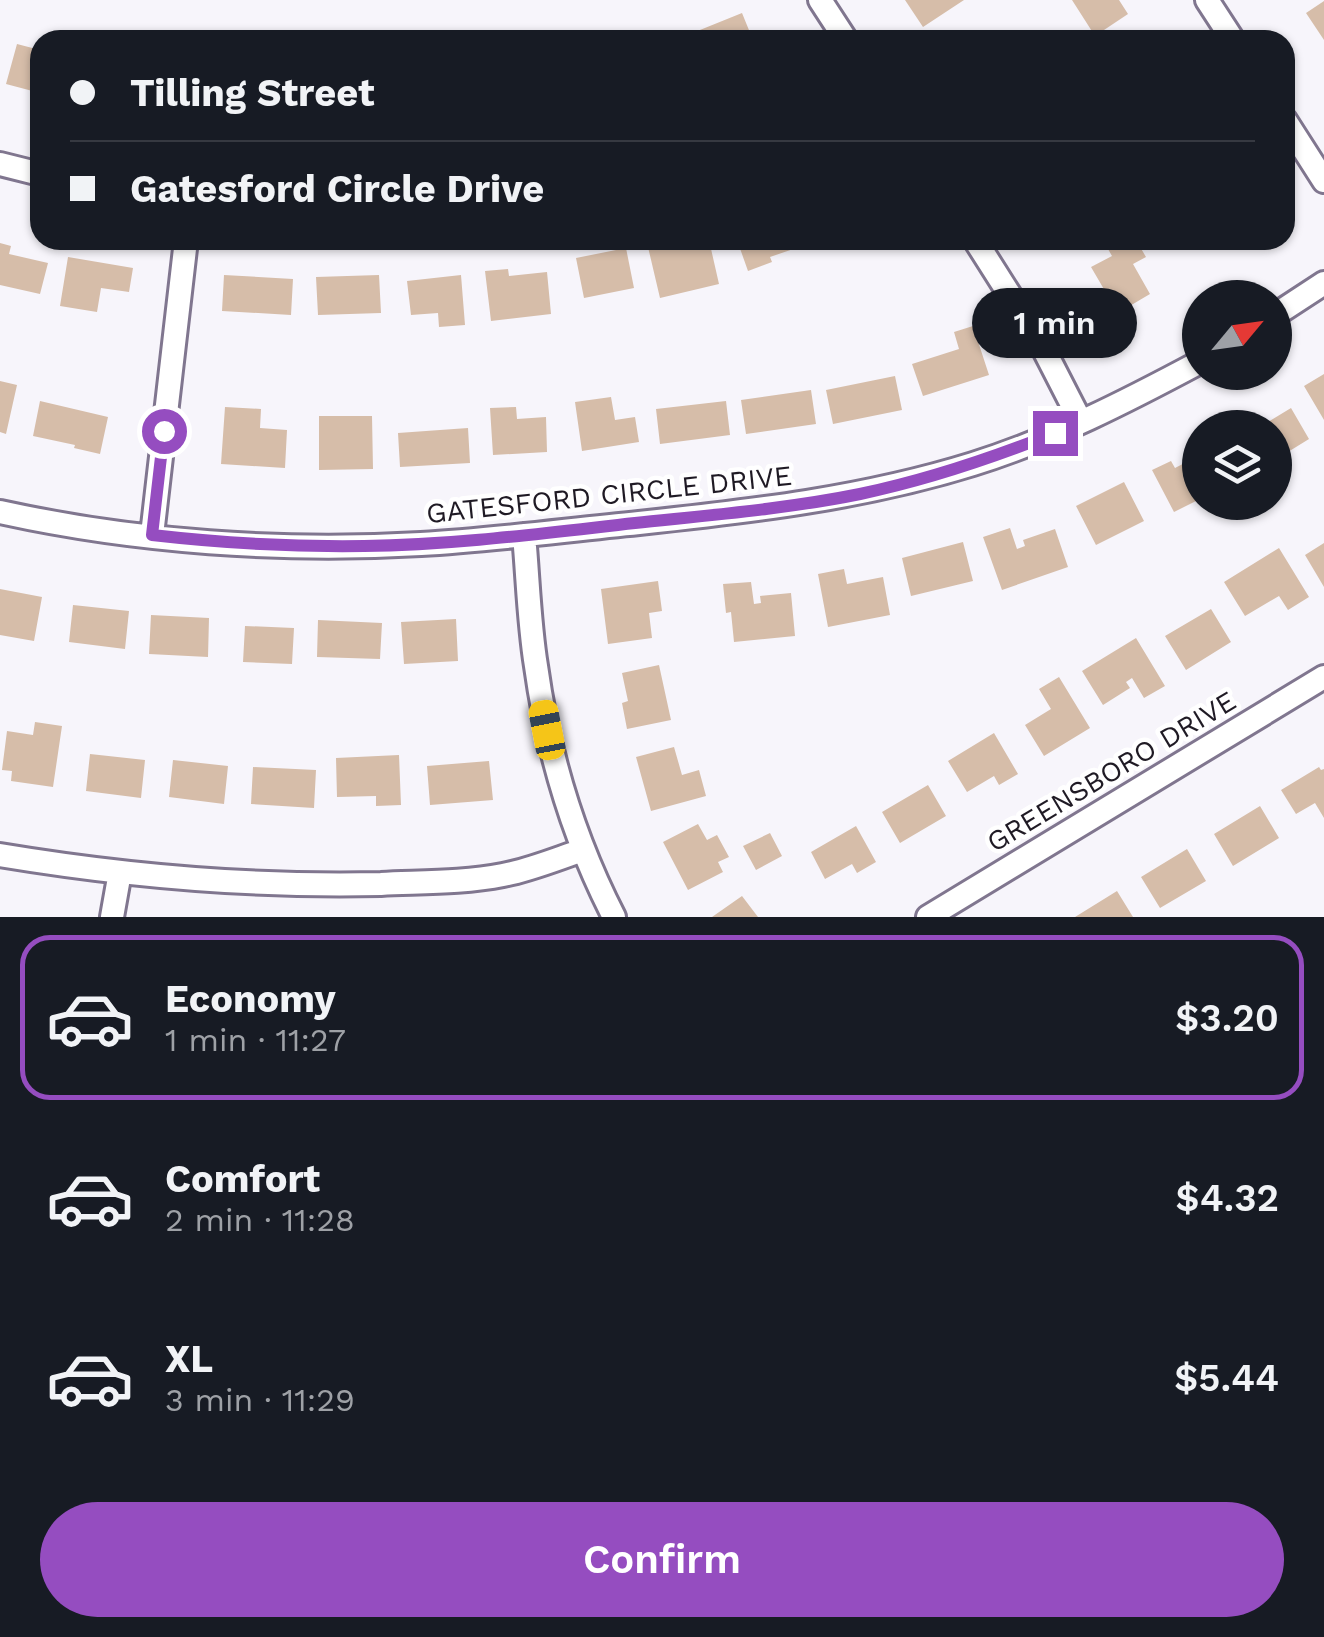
<!DOCTYPE html>
<html lang="en">
<head>
<meta charset="utf-8">
<style>
  :root { --surface:#171b24; --page:#242831; --text:#f1f3f6; --muted:#9ea1a6; --line:#363941; --accent:#954dc0 }
  body { margin:0; font-family:"Work Sans",sans-serif; background:var(--page); color:var(--text); height:100vh; display:flex; flex-direction:column; font-size:38px; white-space:nowrap }
  * { box-sizing:border-box; margin:0 }
  p { font-size:32px; color:var(--muted) }
  .icon { flex:none; width:55px; height:55px; fill:none; stroke:currentColor; stroke-width:2; stroke-linecap:round; stroke-linejoin:round }
  .map { position:relative; height:917px; overflow:hidden }
  .drawer { display:flex; flex-direction:column; background:var(--surface); flex:1 }
  .drawer>* { flex:none }
  .guide { position:absolute; left:30px; top:30px; width:1265px; height:220px; border-radius:30px; box-shadow:0 2px 8px #0004; display:grid; align-content:center; height:220px; padding:0 40px; background:var(--surface) }
  .needle { width:65px; rotate:61deg }
  .tools { position:absolute; left:1182px; top:280px; display:grid; gap:20px }
  .tools a { display:grid; place-items:center; width:110px; height:110px; border-radius:50%; background:var(--surface); box-shadow:0 2px 8px #0004; font-size:50px }
  .end { position:absolute; width:45px; height:45px; margin:-22px; border:12px solid #954dc0; background:#fff; box-shadow:0 0 0 5px #fff }
  .from { border-radius:50% }
  .bubble { position:absolute; height:70px; border-radius:35px; background:var(--surface); box-shadow:0 2px 8px #0004; font-size:32px; font-weight:600; line-height:70px; text-align:center }
  .car { position:absolute; width:30px; height:60px; margin:-30px -15px; border-radius:12px; box-shadow:0 0 8px 2px #0007; background:linear-gradient(#f5c518 24%,#345 0 40%,#f5c518 0 76%,#345 0 86%,#f5c518 0) }
  .guide b { display:flex; align-items:center; gap:35px; height:95px; font-size:38px }
  .guide b+b { border-top:2px solid var(--line) }
  .guide i { width:25px; height:25px; background:var(--text) }
  ul { padding:18px 0 0; list-style:none }
  li { display:flex; align-items:center; gap:30px; height:165px; margin:0 20px 15px; padding:0 20px; border:5px solid transparent; border-radius:30px }
  li div { flex:1 }
  li b { display:block; font-size:38px }
  li em { font-style:normal; font-weight:600 }
  li.active { border-color:var(--accent) }
  li>.icon { width:90px; height:90px; stroke-width:1.5 }
  .button { display:flex; gap:20px; margin-top:auto; padding:20px 40px }
  .button a { flex:1; height:115px; border-radius:60px; background:var(--accent); color:#fff; font-size:40px; font-weight:600; line-height:115px; text-align:center }
  .map>svg:first-child { display:block }
</style>
</head>
<body>
<div class="map">
<svg width="1324" height="917" viewBox="0 0 1324 917">
  <rect width="100%" height="100%" fill="#f7f5fb"/>
  <path fill="#d6bda9" d="M 905,0 L 964,0 L 923,27 Z
    M 1072,0 L 1119,0 L 1128,14 L 1095,36 Z
    M 1324,1 L 1324,40 L 1306,13 Z
    M 742,13 L 753,40 L 692,40 L 690,34 Z
    M 17,44 L 40,50 L 40,93 L 6,84 Z
    M 678,240 L 709,240 L 719,284 L 660,298 L 648,247 Z
    M 737,240 L 803,240 L 805,245 L 770,257 L 772,262 L 748,271 Z
    M 1123,240 L 1136,240 L 1146,257 L 1133,264 L 1150,294 L 1111,317 L 1098,295 L 1105,291 L 1091,267 L 1112,256 L 1108,249 Z
    M 0,243 L 11,246 L 9,254 L 48,263 L 40,294 L 0,285 Z
    M 626,248 L 634,288 L 584,298 L 576,258 Z
    M 68,257 L 133,268 L 129,292 L 101,288 L 97,312 L 60,306 Z
    M 508,269 L 509,276 L 547,272 L 551,314 L 491,321 L 485,271 Z
    M 224,275 L 293,279 L 291,315 L 222,311 Z
    M 379,275 L 381,313 L 318,315 L 316,277 Z
    M 461,275 L 465,325 L 439,327 L 438,313 L 411,315 L 407,281 Z
    M 973,326 L 989,375 L 923,396 L 912,364 L 959,349 L 954,332 Z
    M 1324,374 L 1324,420 L 1304,386 Z
    M 895,376 L 902,410 L 833,424 L 826,390 Z
    M 0,381 L 17,385 L 6,434 L 0,432 Z
    M 811,390 L 816,424 L 746,434 L 741,400 Z
    M 611,397 L 615,420 L 635,417 L 639,442 L 582,451 L 575,402 Z
    M 40,401 L 108,417 L 100,454 L 74,448 L 75,445 L 33,436 Z
    M 726,401 L 730,435 L 660,444 L 656,409 Z
    M 225,407 L 261,409 L 260,428 L 287,430 L 285,468 L 221,464 Z
    M 516,407 L 517,419 L 546,417 L 547,452 L 493,455 L 490,408 Z
    M 1291,408 L 1309,439 L 1275,460 L 1275,428 L 1258,428 Z
    M 319,416 L 372,416 L 373,469 L 319,470 Z
    M 468,428 L 470,463 L 400,467 L 398,433 Z
    M 1200,455 L 1200,499 L 1174,512 L 1152,470 L 1171,461 L 1175,468 Z
    M 1124,482 L 1144,521 L 1096,545 L 1076,506 Z
    M 1010,528 L 1017,549 L 1025,546 L 1023,540 L 1055,529 L 1068,567 L 1002,590 L 983,537 Z
    M 963,542 L 973,581 L 911,596 L 902,558 Z
    M 1324,543 L 1324,587 L 1305,555 Z
    M 1279,548 L 1309,597 L 1288,610 L 1279,596 L 1245,616 L 1224,582 Z
    M 844,569 L 847,584 L 883,577 L 890,615 L 828,627 L 818,574 Z
    M 658,581 L 662,611 L 649,613 L 652,638 L 608,644 L 601,589 Z
    M 751,582 L 754,604 L 761,603 L 760,596 L 791,593 L 795,636 L 734,642 L 731,612 L 726,613 L 723,584 Z
    M 0,589 L 42,597 L 34,641 L 0,635 Z
    M 73,605 L 129,611 L 125,649 L 69,642 Z
    M 1211,609 L 1231,642 L 1186,670 L 1165,636 Z
    M 151,615 L 209,618 L 208,657 L 149,654 Z
    M 456,619 L 458,661 L 404,664 L 401,622 Z
    M 318,620 L 382,623 L 380,659 L 317,657 Z
    M 245,626 L 294,628 L 292,664 L 243,662 Z
    M 1136,638 L 1165,686 L 1144,698 L 1132,678 L 1126,682 L 1130,688 L 1103,705 L 1082,671 Z
    M 659,665 L 671,720 L 627,729 L 622,703 L 628,701 L 622,673 Z
    M 1059,677 L 1090,728 L 1044,756 L 1025,725 L 1051,709 L 1039,689 Z
    M 35,722 L 62,726 L 53,787 L 11,781 L 12,771 L 2,770 L 7,731 L 33,735 Z
    M 994,733 L 1018,774 L 999,785 L 994,776 L 967,792 L 948,761 Z
    M 674,747 L 682,775 L 699,770 L 706,796 L 651,811 L 636,757 Z
    M 90,754 L 145,760 L 141,798 L 86,791 Z
    M 399,755 L 401,805 L 376,806 L 376,796 L 337,797 L 336,758 Z
    M 173,760 L 228,766 L 224,804 L 169,797 Z
    M 489,761 L 493,800 L 430,805 L 427,766 Z
    M 253,767 L 316,770 L 314,808 L 251,804 Z
    M 1319,767 L 1321,770 L 1324,769 L 1324,818 L 1315,803 L 1296,814 L 1281,790 Z
    M 928,785 L 946,816 L 900,843 L 882,812 Z
    M 1260,806 L 1279,838 L 1233,866 L 1214,834 Z
    M 698,824 L 707,840 L 717,835 L 729,857 L 718,862 L 723,872 L 688,890 L 663,842 Z
    M 856,826 L 876,862 L 857,873 L 852,864 L 825,879 L 811,852 Z
    M 770,833 L 782,856 L 756,870 L 743,846 Z
    M 1187,849 L 1206,881 L 1160,908 L 1141,877 Z
    M 1117,891 L 1133,917 L 1075,917 Z
    M 742,896 L 758,917 L 712,917 Z"/>
  <g fill="none" stroke-linecap="round" stroke-linejoin="round">
    <g stroke="#80768f" stroke-width="28">
      <path id="minor" d="M 820,0 L 846,40
        M 1207,0 L 1233,40
        M 1285,120 L 1324,181
        M 0,164 L 40,174
        M 975,240 L 1041,344 L 1081,422
        M 1275,315 L 1324,283
        M 0,512 C 136,542 282,552 421,544 C 494,540 566,530 639,523 C 752,511 864,498 973,464 C 1053,439 1127,401 1200,362
        M 152,535 L 186,240
        M 524,535 C 528,579 529,623 536,666 C 548,753 574,839 614,917
        M 0,855 C 126,876 253,887 381,884 C 421,882 463,883 503,875 C 530,870 556,859 583,850
        M 112,917 L 120,872
        M 928,917 L 1324,677"/>
    </g>
    <use href="#minor" stroke="#fff" stroke-width="22"/>
  </g>
  <g fill="none" stroke-linecap="round" stroke-linejoin="round">
    <path stroke="#954dc0" stroke-width="12" d="M 164,431 L 152,535 C 222,543 294,547 364,546 C 455,545 545,533 635,523 C 711,515 786,509 860,494 C 927,480 992,458 1055,433"/>
  </g>
  <g text-anchor="middle" stroke-width="9" stroke-linejoin="round" paint-order="stroke">
    <g font-size="28" fill="#1f1a24" stroke="#fff">
      <text transform="translate(609 494) rotate(-6)" y="10">GATESFORD CIRCLE DRIVE</text>
      <text transform="translate(1111 771) rotate(-31)" y="10">GREENSBORO DRIVE</text>
    </g>
  </g>
</svg>
<div class="tools">
<a><svg class="needle" viewBox="-14 -14 28 28"><path d="M0-13l5 13h-10z" fill="#e53935"/><path d="M0 13l5-13h-10z" fill="#9ea1a6"/></svg></a>
<a><svg class="icon" aria-label="layers" viewBox="0 0 24 24"><path d="M12 4l9 5-9 5-9-5zM3 14l9 5 9-5"/></svg></a>
</div>
<i class="end from" style="left:164px;top:431px"></i>
<i class="end" style="left:1055px;top:433px"></i>
<div class="bubble" style="left:972px;top:288px;width:165px">1 min</div>
<i class="car" style="left:547px;top:730px;rotate:349deg"></i>
<div class="guide">
<b><i class="from"></i>Tilling Street</b>
<b><i></i>Gatesford Circle Drive</b>
</div>
</div>
<section class="drawer">
<ul>
<li class="active"><svg class="icon" aria-label="car" viewBox="0 0 24 24"><path d="M5 17H2v-5l4-1 3-4h7l3 4 3 1v5h-3M9 17h6M6 11h13"/><circle cx="7" cy="17" r="2"/><circle cx="17" cy="17" r="2"/></svg><div><b>Economy</b><p>1 min · 11:27</p></div><em>$3.20</em></li>
<li><svg class="icon" aria-label="car" viewBox="0 0 24 24"><path d="M5 17H2v-5l4-1 3-4h7l3 4 3 1v5h-3M9 17h6M6 11h13"/><circle cx="7" cy="17" r="2"/><circle cx="17" cy="17" r="2"/></svg><div><b>Comfort</b><p>2 min · 11:28</p></div><em>$4.32</em></li>
<li><svg class="icon" aria-label="car" viewBox="0 0 24 24"><path d="M5 17H2v-5l4-1 3-4h7l3 4 3 1v5h-3M9 17h6M6 11h13"/><circle cx="7" cy="17" r="2"/><circle cx="17" cy="17" r="2"/></svg><div><b>XL</b><p>3 min · 11:29</p></div><em>$5.44</em></li>
</ul>
<div class="button"><a>Confirm</a></div>
</section>
</body>
</html>
